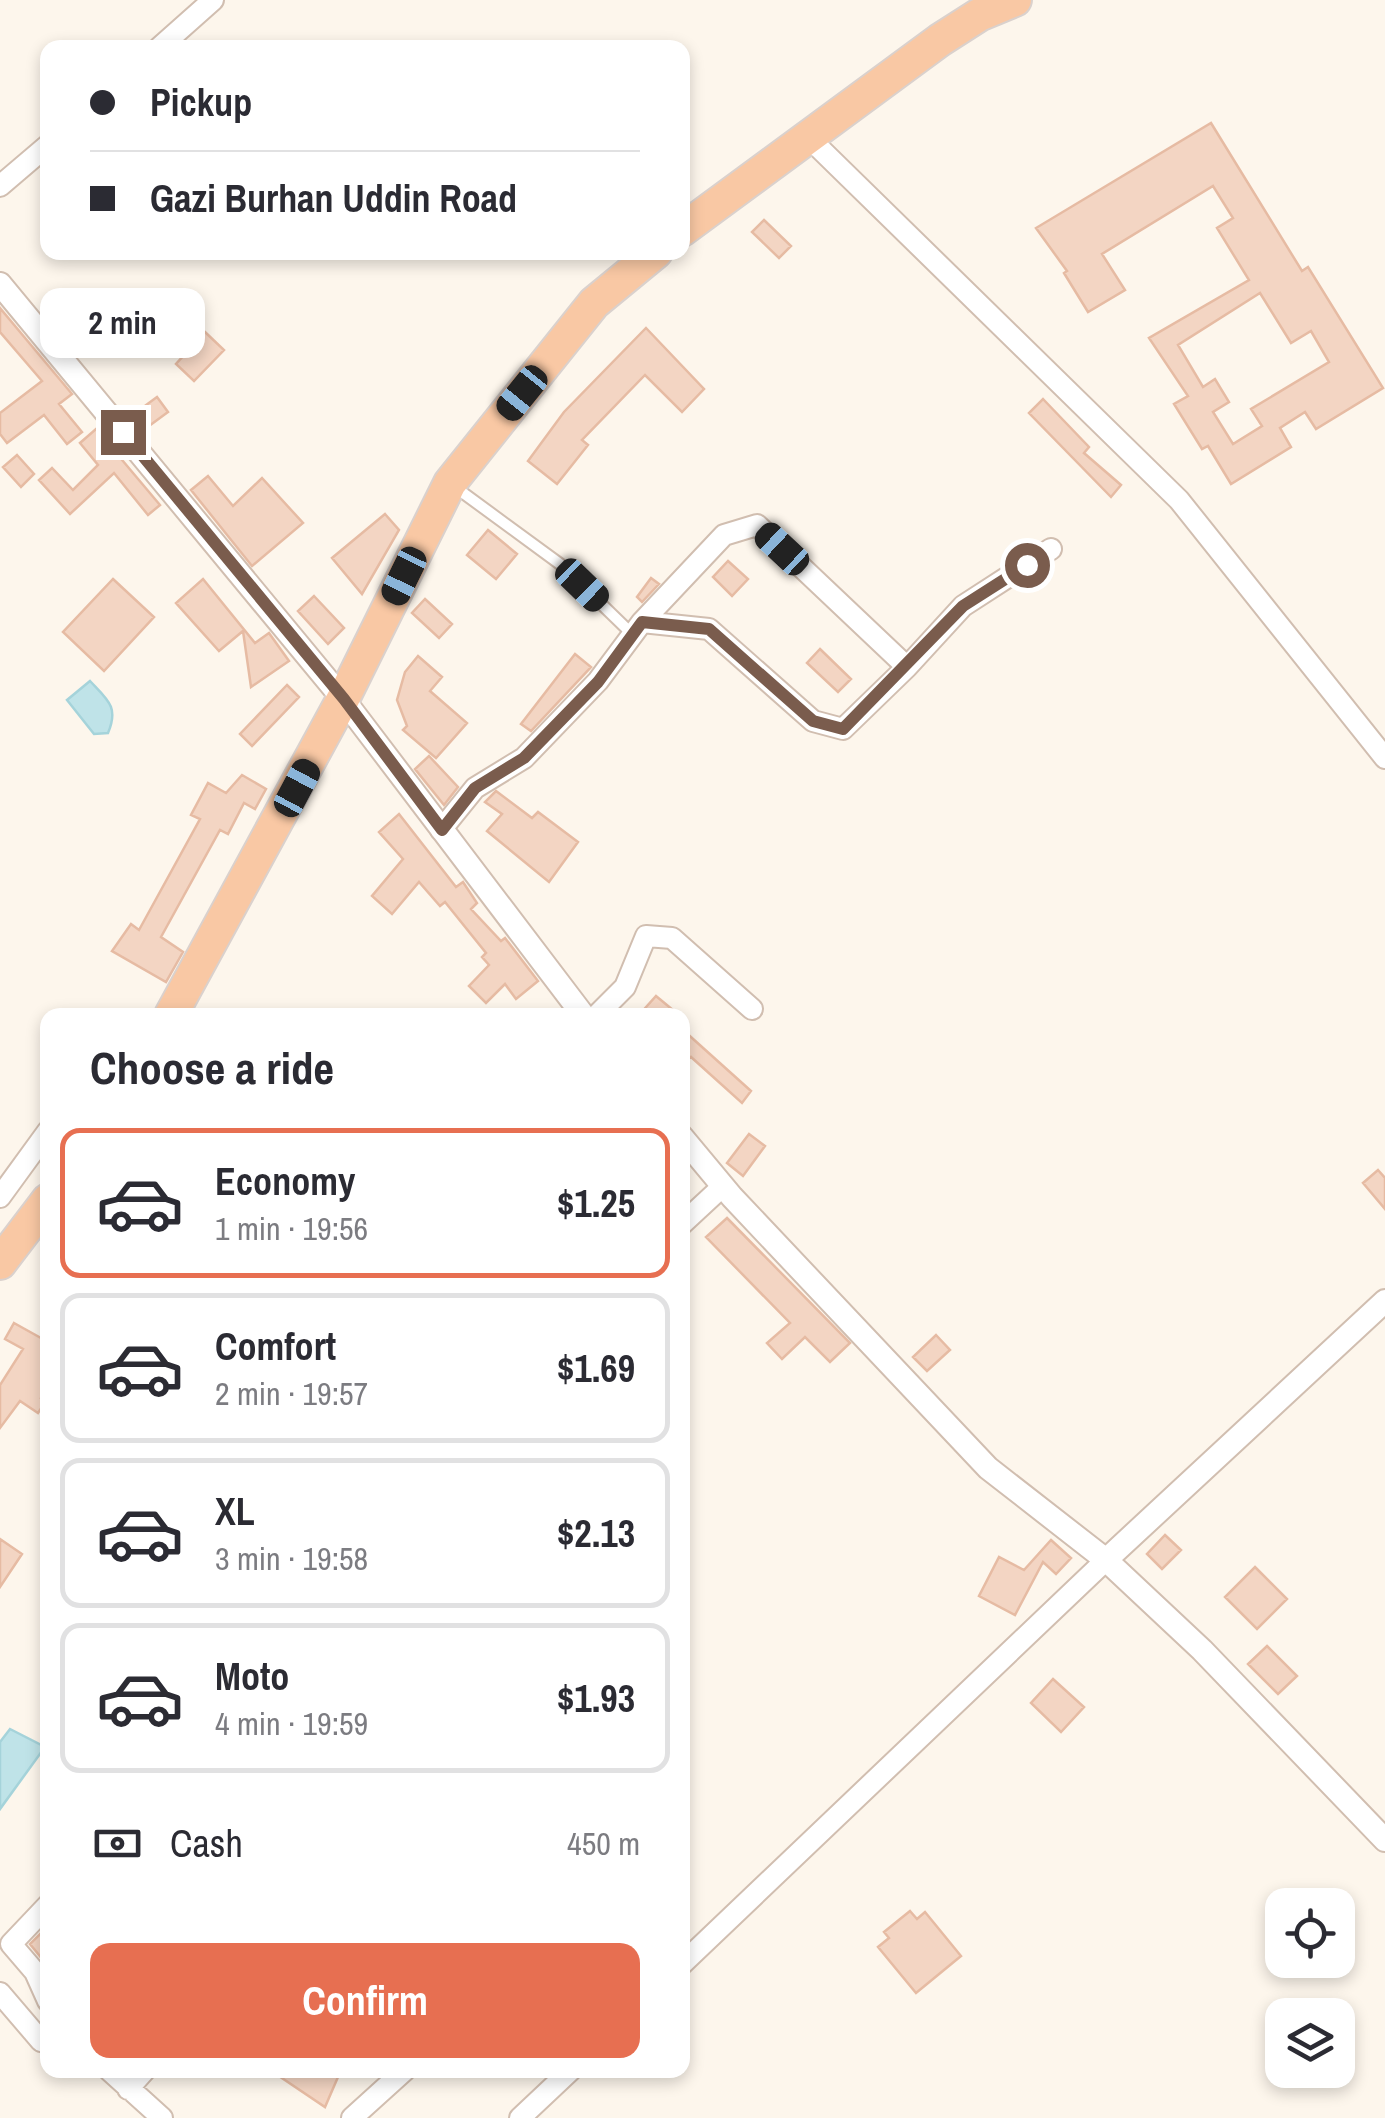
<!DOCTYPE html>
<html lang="en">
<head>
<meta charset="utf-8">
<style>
  :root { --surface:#fff; --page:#f2f2f3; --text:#2b2b33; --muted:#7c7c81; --line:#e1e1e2; --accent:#e76f51 }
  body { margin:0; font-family:"Archivo Narrow",sans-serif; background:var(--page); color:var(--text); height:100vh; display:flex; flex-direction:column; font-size:38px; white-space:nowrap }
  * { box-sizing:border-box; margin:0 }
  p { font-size:32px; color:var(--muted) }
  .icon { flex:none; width:55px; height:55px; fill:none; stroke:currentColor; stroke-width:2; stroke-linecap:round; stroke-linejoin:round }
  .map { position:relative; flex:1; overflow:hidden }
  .side { position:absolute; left:40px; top:1008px; width:650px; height:1070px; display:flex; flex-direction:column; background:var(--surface); border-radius:20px; box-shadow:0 5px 15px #0003 }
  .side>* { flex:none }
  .top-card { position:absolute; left:40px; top:40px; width:650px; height:220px; border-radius:20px; box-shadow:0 5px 15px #0003; display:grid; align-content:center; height:220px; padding:0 50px; background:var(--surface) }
  .tools { position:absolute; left:1265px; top:1888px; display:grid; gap:20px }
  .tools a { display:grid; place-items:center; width:90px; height:90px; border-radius:20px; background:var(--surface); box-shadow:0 5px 15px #0003; font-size:50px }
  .end { position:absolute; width:45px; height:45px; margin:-22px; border:12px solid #7a5c4d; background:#fff; box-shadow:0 0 0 5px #fff }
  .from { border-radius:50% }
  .bubble { position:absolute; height:70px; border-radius:20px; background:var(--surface); box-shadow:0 5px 15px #0003; font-size:32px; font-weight:800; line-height:70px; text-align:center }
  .car { position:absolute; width:30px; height:60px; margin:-30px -15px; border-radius:12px; box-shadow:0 0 8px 2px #0007; background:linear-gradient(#222 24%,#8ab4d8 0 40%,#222 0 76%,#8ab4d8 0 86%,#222 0) }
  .top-card b { display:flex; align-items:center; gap:35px; height:95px; font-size:38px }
  .top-card b+b { border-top:2px solid var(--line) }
  .top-card i { width:25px; height:25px; background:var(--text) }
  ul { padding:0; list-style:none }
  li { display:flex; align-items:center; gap:30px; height:150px; margin:0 20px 15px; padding:0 30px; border:5px solid var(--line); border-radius:20px }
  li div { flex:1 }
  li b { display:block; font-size:38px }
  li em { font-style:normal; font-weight:800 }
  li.on { border-color:var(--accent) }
  li>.icon { width:90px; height:90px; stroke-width:1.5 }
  h2 { padding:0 50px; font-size:45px; line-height:120px }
  .pay { display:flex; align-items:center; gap:25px; height:110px; padding:0 50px; font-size:38px }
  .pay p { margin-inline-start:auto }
  .button { display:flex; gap:20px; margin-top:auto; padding:20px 50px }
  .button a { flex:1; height:115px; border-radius:20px; background:var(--accent); color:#fff; font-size:40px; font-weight:800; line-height:115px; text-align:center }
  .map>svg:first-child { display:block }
</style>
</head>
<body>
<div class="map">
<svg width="1385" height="2118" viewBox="0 0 1385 2118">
  <rect width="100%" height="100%" fill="#fdf6ec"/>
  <path fill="#bfe3e8" stroke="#a5d3da" stroke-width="2.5" d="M 90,681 C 108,700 119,707 108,733 L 94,734 L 67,700 Z
    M 10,1729 L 45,1747 L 0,1809 L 0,1742 Z"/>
  <path fill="#f3d5c3" stroke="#e6bba3" stroke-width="2.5" fill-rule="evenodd" d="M 1211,123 L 1302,271 L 1308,267 L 1383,388 L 1316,429 L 1305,412 L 1280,428 L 1291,447 L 1231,484 L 1208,446 L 1202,449 L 1174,404 L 1188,396 L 1149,338 L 1249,280 L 1217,228 L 1233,218 L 1213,186 L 1102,254 L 1125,290 L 1088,312 L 1064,273 L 1067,271 L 1036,228 ZM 1260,293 L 1291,343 L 1311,331 L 1329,362 L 1251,409 L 1262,426 L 1233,444 L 1213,412 L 1229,402 L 1215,379 L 1203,387 L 1178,345 Z
    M 764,220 L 791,246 L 779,258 L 752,232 Z
    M 0,308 L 72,394 L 59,404 L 82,432 L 67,444 L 44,415 L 7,443 L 0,434 L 0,413 L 42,381 L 0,332 Z
    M 646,328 L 704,389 L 682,412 L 645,375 L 582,440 L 588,445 L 557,484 L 528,461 L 564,412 Z
    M 205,332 L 224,350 L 194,381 L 176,364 Z
    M 157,397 L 168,412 L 149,426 L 138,411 Z
    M 1043,399 L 1089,447 L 1084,453 L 1121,485 L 1111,497 L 1029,413 Z
    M 96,429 L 160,505 L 148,515 L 114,473 L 70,514 L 39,480 L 52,468 L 73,490 L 98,465 L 80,443 Z
    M 17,455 L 34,474 L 21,487 L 3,467 Z
    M 208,476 L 233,506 L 262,478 L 303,523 L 252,566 L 191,490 Z
    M 385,514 L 399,530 L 362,594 L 332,558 Z
    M 488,530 L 517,554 L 496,579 L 467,555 Z
    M 728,561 L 748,579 L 732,596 L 713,577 Z
    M 651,578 L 659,584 L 642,602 L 637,597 Z
    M 113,579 L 154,617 L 104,671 L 63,632 Z
    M 203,579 L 255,643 L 269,633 L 289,661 L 251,687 L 243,631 L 219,651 L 176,603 Z
    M 314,596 L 344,628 L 328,644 L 298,611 Z
    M 425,599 L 452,624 L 439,638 L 412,613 Z
    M 820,649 L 851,679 L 838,692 L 807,663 Z
    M 575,654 L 591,667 L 531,731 L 521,724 Z
    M 418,656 L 442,677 L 430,691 L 467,723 L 436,758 L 403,730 L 407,726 L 397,700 L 405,672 Z
    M 287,685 L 299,697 L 252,746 L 240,734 Z
    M 429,756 L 458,787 L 444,805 L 415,769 Z
    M 242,775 L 266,789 L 255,809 L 244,803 L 228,834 L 220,830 L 161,937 L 183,952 L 166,982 L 112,951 L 131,924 L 139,930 L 200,819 L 191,815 L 208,783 L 226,793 Z
    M 496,791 L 532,818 L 538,812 L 578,842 L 549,882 L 487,831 L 502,814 L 485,802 Z
    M 399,814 L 456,887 L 463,882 L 477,903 L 471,909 L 501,941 L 505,938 L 538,981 L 516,999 L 505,984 L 486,1003 L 469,986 L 489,965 L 482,957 L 486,953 L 445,902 L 440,906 L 419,882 L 392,914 L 372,896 L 403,859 L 379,832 Z
    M 656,996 L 679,1015 L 639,1015 Z
    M 682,1029 L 751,1091 L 742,1103 L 691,1057 L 682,1064 Z
    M 749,1134 L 765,1146 L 743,1176 L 727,1163 Z
    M 1378,1170 L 1385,1178 L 1385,1209 L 1363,1183 Z
    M 727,1218 L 850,1343 L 830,1362 L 805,1337 L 782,1359 L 767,1343 L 790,1323 L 706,1237 Z
    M 14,1323 L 48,1342 L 48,1388 L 41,1398 L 46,1401 L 38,1413 L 20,1401 L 0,1428 L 0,1385 L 23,1349 L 5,1339 Z
    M 936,1335 L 950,1350 L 927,1371 L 913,1357 Z
    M 1165,1535 L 1181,1550 L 1162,1569 L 1147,1554 Z
    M 0,1539 L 22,1554 L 0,1587 Z
    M 1051,1540 L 1071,1558 L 1056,1574 L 1043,1562 L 1015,1615 L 979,1596 L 999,1557 L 1024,1570 Z
    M 1255,1567 L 1287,1599 L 1257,1629 L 1225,1597 Z
    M 1267,1646 L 1297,1676 L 1278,1694 L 1248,1664 Z
    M 1053,1679 L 1084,1707 L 1061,1732 L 1031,1703 Z
    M 910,1911 L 917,1919 L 925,1912 L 961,1956 L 916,1993 L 878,1947 L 889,1938 L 884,1932 Z
    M 48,1926 L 48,1966 L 30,1944 Z
    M 270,2070 L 341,2070 L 325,2107 Z"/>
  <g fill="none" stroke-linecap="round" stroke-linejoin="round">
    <g stroke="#d1beb0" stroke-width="14">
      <path id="service" d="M 455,487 L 560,564 L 628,630"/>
    </g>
    <g stroke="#d1beb0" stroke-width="24">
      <path id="minor" d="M 159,48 L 213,0
        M 807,136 L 1179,500 L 1385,758
        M 0,186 L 48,145
        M 907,667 L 963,606 L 1051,549
        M 441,830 L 475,788 L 524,758 L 598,681 L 642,622 L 709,629 L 813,721 L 843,729 L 907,667 L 757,525 L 724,535 L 642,622
        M 597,1015 L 625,987 L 646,936 L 672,938 L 752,1009
        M 0,1197 L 48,1131
        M 682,1224 L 723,1186
        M 48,1905 L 11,1944 L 35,1972 L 48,2001
        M 682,1964 L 1106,1560
        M 0,1993 L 41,2041 L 48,2036
        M 109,2070 L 162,2118
        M 128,2089 L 145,2070
        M 352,2118 L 405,2070
        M 520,2118 L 571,2070"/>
    </g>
    <g stroke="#d1beb0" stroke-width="26">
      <path id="tertiary" d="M 0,284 L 343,699 L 583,1015
        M 682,1137 L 732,1197 L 988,1468 L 1106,1560 L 1202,1650 L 1385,1840
        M 1106,1560 L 1385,1301"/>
    </g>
    <g stroke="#dad1cd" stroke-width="36">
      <path id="trunk" d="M 682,230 L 940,40 L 979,15 L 1015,0
        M 171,1015 L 343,699 L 450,483 L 594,303 L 656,252
        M 0,1263 L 48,1200"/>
    </g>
    <use href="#service" stroke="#fff" stroke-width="10"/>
    <use href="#minor" stroke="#fff" stroke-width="20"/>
    <use href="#tertiary" stroke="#fff" stroke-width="22"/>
    <use href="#trunk" stroke="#f9c8a4" stroke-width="32"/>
  </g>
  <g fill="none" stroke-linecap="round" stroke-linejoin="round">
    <path stroke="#7a5c4d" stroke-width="12" d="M 123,432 L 344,699 L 442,830 L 475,788 L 524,758 L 598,682 L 642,622 L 709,629 L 813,721 L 843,729 L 963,606 L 1027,565"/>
  </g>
</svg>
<div class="tools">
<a><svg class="icon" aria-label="locate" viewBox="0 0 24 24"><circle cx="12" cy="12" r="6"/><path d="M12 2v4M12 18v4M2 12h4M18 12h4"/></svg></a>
<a><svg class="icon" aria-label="layers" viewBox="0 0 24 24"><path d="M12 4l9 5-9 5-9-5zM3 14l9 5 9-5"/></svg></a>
</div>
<i class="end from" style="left:1027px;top:565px"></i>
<i class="end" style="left:123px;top:432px"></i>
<div class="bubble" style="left:40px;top:288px;width:165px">2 min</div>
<i class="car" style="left:522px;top:393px;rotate:219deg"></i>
<i class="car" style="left:782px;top:549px;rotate:313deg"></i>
<i class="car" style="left:404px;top:576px;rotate:206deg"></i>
<i class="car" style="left:582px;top:585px;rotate:134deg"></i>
<i class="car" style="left:297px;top:788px;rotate:28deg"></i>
<div class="top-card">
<b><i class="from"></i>Pickup</b>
<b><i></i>Gazi Burhan Uddin Road</b>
</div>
<section class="side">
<h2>Choose a ride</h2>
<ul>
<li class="on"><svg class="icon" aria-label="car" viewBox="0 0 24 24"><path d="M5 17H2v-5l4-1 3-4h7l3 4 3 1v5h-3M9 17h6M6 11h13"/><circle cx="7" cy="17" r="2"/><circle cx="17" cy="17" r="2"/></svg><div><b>Economy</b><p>1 min · 19:56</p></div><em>$1.25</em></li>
<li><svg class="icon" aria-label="car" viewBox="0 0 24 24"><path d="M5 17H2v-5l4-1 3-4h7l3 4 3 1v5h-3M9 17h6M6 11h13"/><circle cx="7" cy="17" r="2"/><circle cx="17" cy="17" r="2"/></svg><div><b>Comfort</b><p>2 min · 19:57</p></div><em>$1.69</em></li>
<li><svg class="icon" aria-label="car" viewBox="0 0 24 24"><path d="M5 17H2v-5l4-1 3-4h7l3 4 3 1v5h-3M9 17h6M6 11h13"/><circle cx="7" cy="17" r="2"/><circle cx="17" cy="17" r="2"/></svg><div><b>XL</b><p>3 min · 19:58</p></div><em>$2.13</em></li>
<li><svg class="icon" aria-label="car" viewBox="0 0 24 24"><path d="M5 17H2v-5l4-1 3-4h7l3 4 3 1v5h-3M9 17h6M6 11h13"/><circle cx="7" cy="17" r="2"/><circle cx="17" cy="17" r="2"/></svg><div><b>Moto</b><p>4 min · 19:59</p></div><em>$1.93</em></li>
</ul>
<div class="pay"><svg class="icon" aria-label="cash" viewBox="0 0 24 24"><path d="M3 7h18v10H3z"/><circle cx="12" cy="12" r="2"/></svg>Cash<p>450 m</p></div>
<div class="button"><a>Confirm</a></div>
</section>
</div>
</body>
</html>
